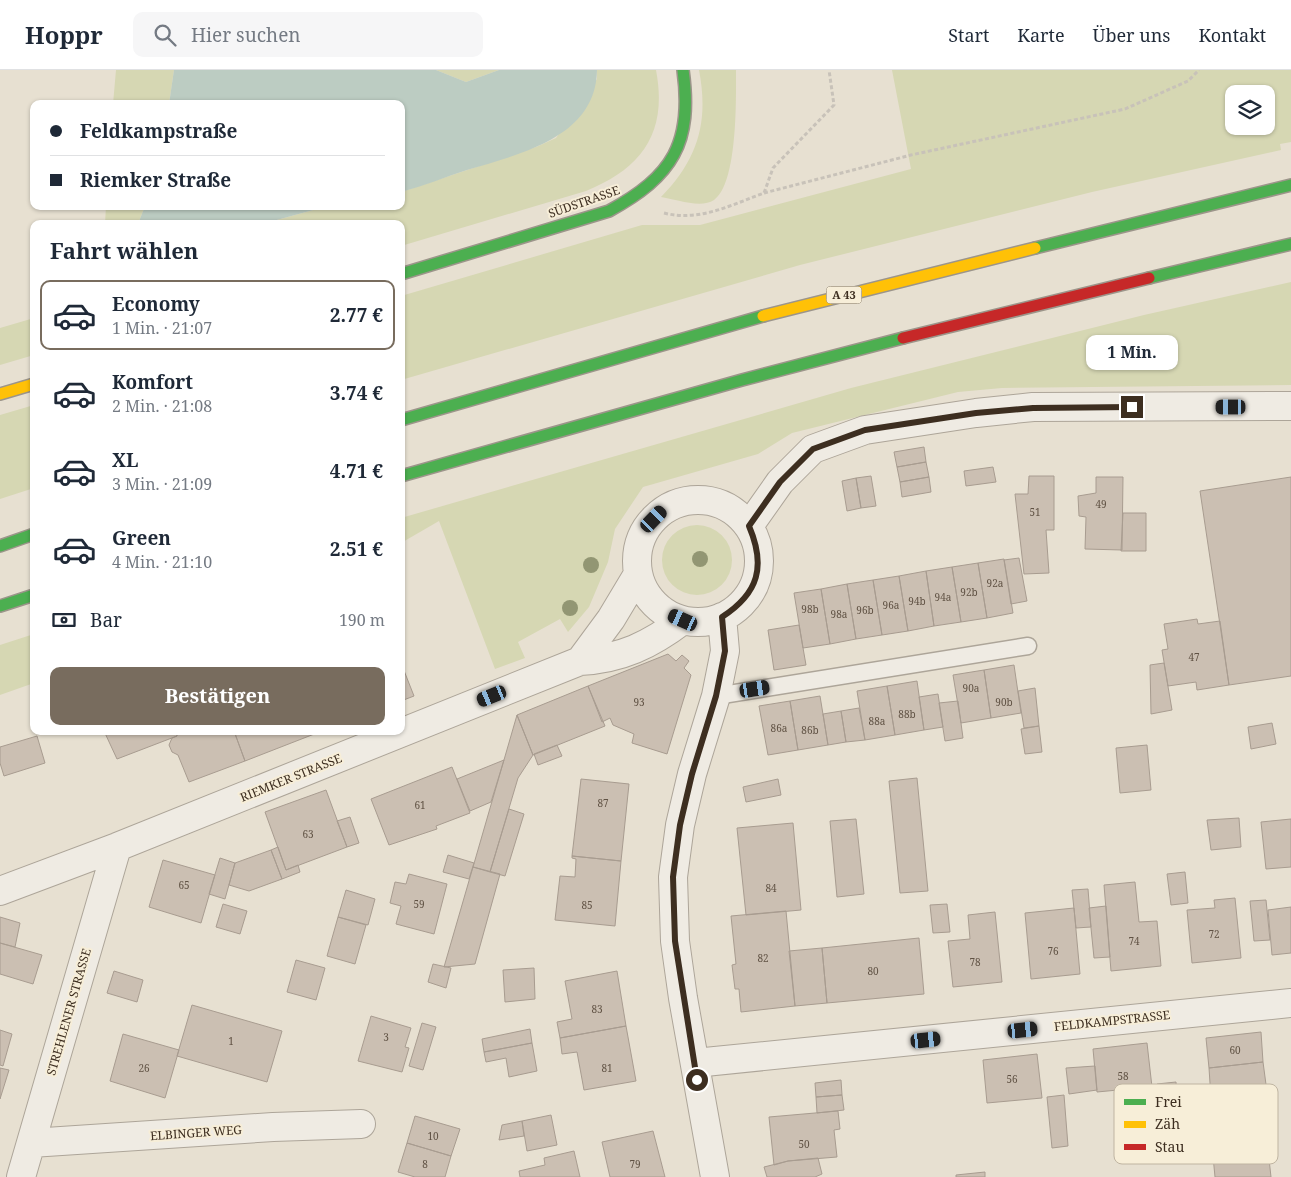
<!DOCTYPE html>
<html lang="de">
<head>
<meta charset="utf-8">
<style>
  :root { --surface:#fff; --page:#f6f6f7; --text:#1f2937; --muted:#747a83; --line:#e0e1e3; --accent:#786c5e }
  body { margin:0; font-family:"Noto Serif",serif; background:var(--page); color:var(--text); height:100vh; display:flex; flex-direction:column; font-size:19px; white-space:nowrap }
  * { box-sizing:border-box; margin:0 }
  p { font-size:16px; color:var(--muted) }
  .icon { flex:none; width:28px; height:28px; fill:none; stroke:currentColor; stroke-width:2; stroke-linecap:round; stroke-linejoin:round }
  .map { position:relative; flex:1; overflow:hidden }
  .panel { position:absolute; left:30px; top:150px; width:375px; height:515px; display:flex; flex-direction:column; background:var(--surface); border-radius:10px; box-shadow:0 1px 4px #0004 }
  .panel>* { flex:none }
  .guide { position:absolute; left:30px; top:30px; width:375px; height:110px; border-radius:10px; box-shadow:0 1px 4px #0004; display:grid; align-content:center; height:110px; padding:0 20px; background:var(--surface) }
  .controls { position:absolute; left:1225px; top:15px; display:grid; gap:10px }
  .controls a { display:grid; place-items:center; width:50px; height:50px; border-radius:10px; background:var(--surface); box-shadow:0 1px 4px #0004; font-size:25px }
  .end { position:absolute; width:22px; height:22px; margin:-11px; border:6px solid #3d2e20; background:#fff; box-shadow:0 0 0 2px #fff }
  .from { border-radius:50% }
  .bubble { position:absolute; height:35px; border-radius:10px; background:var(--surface); box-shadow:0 1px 4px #0004; font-size:16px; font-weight:700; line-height:35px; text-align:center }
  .car { position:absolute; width:15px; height:30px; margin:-15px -8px; border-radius:6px; box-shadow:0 0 4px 1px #0007; background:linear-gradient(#222 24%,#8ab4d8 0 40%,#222 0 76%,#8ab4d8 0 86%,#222 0) }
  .guide b { display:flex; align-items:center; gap:18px; height:48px; font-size:19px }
  .guide b+b { border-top:1px solid var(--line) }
  .guide i { width:12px; height:12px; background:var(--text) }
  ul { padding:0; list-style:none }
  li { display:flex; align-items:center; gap:15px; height:70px; margin:0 10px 8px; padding:0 10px; border:2px solid transparent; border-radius:10px }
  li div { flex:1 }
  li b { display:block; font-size:19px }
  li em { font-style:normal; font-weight:700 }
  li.active { border-color:var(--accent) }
  li>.icon { width:45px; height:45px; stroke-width:1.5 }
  h2 { padding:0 20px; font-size:22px; line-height:60px }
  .pay { display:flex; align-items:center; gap:12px; height:55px; padding:0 20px; font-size:19px }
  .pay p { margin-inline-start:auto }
  .primary-button { display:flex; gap:10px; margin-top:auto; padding:10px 20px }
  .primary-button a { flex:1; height:58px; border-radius:10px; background:var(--accent); color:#fff; font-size:20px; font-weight:700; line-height:58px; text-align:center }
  header { display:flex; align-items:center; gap:30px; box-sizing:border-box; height:70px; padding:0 25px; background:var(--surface); border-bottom:1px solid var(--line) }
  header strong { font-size:24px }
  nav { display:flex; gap:28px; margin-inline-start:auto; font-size:18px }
  .search { width:350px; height:45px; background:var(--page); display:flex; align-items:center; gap:12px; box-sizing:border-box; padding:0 18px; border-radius:10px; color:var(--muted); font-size:19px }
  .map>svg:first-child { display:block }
</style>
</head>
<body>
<header>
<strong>Hoppr</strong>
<div class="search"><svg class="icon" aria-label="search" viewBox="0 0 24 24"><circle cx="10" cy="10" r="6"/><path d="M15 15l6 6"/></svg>Hier suchen</div>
<nav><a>Start</a><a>Karte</a><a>Über uns</a><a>Kontakt</a></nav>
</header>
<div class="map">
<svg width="1291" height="1107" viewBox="0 0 1291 1107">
  <rect width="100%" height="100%" fill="#e7e0d1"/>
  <path fill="#d6d7b3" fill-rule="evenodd" d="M 116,0 L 174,0 L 169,34 L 113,34 Z
    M 436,0 L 499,0 L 466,12 Z
    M 597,0 L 656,0 C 668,63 642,98 586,121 L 401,176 L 401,154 L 262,154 L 328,136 L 401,136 L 401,122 L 536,77 L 556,68 L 597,9 Z
    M 699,0 L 736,0 C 736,28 738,113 714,130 C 701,139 675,129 661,127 C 698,89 709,52 699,0 Z
    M 892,0 L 1291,0 L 1291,72 L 1280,74 L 1281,80 L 1092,122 L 800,195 L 401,310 L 401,226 L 642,155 L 700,155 L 911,99 ZM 1234,24 L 1266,24 L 1266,56 L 1234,56 Z
    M 106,136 L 145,136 L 138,154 L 105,154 Z
    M 1291,212 L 1291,315 L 1002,318 L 958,322 L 792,363 L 758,384 L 643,417 L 615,459 L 608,492 L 589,537 L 568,562 L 560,549 L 518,572 L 525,588 L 495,599 L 439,451 L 401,473 L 401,448 L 851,318 L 1144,245 Z
    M 34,248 L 34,285 L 0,295 L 0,258 Z
    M 34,335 L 34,418 L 0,429 L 0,345 Z
    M662 490a35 35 0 1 1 70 0a35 35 0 1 1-70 0Z
    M 34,564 L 34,613 L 0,625 L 0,575 Z"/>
  <path fill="#bcccc2" d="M 174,0 L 436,0 L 466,12 L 499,0 L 597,0 C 596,68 519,84 467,100 C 445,107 424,116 401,122 L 401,34 L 169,34 Z
    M 145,136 L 328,136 L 262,154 L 138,154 Z"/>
  <path fill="#cbbfb2" stroke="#a89c90" d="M 924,377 L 926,392 L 897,397 L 894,382 Z
    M 926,392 L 929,407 L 900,412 L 897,397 Z
    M 993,397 L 996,412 L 966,416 L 964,401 Z
    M 871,406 L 876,436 L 861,438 L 856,408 Z
    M 1029,406 L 1054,406 L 1054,460 L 1046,460 L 1049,503 L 1024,504 L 1015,424 L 1028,424 Z
    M 929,407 L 931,422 L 902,427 L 900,412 Z
    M 1096,407 L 1123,407 L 1122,480 L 1085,479 L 1086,447 L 1079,446 L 1078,426 L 1096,423 Z
    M 1291,407 L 1291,606 L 1229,615 L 1200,421 Z
    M 856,408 L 861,438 L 847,441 L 842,411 Z
    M 1123,443 L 1146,443 L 1146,481 L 1121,481 Z
    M 1019,488 L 1027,531 L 1011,534 L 1004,490 Z
    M 1004,489 L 1013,543 L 987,548 L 978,493 Z
    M 978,493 L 987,548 L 961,552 L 952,497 Z
    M 952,497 L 961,552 L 934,556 L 926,501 Z
    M 926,501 L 934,556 L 908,561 L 899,506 Z
    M 899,506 L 908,561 L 882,565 L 873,510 Z
    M 873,510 L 882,565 L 856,569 L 847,514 Z
    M 847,514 L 856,569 L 830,574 L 821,519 Z
    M 821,519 L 830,574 L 803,578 L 794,523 Z
    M 1197,549 L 1198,554 L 1220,551 L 1229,615 L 1197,620 L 1196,612 L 1168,616 L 1162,580 L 1168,579 L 1164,554 Z
    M 799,555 L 806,595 L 774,600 L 768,560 Z
    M 668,584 L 676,591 L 682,585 L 689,591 L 684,598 L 691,605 L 667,684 L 632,673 L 634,664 L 613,655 L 610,648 L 602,652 L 588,616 Z
    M 401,593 L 414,626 L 401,631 Z
    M 1164,593 L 1172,640 L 1151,644 L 1150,595 Z
    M 1014,595 L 1021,643 L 991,648 L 984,600 Z
    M 984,600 L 991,648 L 961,653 L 953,605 Z
    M 917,611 L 924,660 L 895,665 L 887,616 Z
    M 588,616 L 605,656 L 533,685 L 517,645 Z
    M 887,616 L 895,665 L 865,670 L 857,621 Z
    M 1035,618 L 1039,656 L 1024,658 L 1018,621 Z
    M 938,624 L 943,657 L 924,660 L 919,627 Z
    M 820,626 L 828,675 L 798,680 L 790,631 Z
    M 790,631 L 798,680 L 768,685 L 759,636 Z
    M 958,631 L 963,668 L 945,671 L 939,633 Z
    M 859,638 L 865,670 L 846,672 L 841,641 Z
    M 841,641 L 846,672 L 828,675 L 823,644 Z
    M 517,645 L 533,685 L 518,708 L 490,802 L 473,797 Z
    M 1272,653 L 1276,674 L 1251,679 L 1248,657 Z
    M 1039,656 L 1042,682 L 1025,684 L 1021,659 Z
    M 104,661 L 176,661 L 177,666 L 117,689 Z
    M 176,661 L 234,661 L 245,691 L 189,712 L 178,685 L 172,682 L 169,675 L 172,668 L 177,666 Z
    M 234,661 L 322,661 L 245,691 Z
    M 37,666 L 45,693 L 4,706 L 0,693 L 0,677 Z
    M 557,675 L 562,686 L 538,695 L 534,684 Z
    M 1147,675 L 1151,720 L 1120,723 L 1116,678 Z
    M 504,690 L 491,732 L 470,741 L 457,709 Z
    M 452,697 L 470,743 L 436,756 L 437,759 L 389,775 L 371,729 Z
    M 917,708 L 928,821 L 900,823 L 889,711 Z
    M 581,709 L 629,714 L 621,791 L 572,786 Z
    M 778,709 L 781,725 L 746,732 L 743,717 Z
    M 326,720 L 347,777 L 286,800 L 265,742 Z
    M 509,739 L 524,744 L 505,806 L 490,802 Z
    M 350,747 L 359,773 L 347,777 L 337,751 Z
    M 1239,748 L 1241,777 L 1211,780 L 1207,750 Z
    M 856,749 L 864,824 L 837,827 L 830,751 Z
    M 1291,749 L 1291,797 L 1266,799 L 1261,752 Z
    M 793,753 L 801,840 L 746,845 L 737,758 Z
    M 278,777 L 286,800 L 298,795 L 300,802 L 282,809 L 271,780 Z
    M 271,780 L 282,809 L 249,821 L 229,815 L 235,793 Z
    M 448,785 L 474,793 L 469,809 L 443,802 Z
    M 572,786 L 621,791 L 615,856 L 555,850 L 560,806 L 575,807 L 576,789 L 572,788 Z
    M 220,788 L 235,793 L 225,829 L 209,824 Z
    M 163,790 L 215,805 L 201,853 L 149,837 Z
    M 473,797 L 500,804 L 475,894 L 444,897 Z
    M 1185,802 L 1188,833 L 1171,835 L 1167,804 Z
    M 409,804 L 447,814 L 434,864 L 396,854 L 401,836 L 390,833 L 395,812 L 406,814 Z
    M 1135,812 L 1139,852 L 1157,851 L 1161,896 L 1111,901 L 1104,815 Z
    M 1088,819 L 1091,857 L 1076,858 L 1072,820 Z
    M 346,820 L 375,829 L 368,855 L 338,847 Z
    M 1235,828 L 1241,888 L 1192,893 L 1187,840 L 1215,838 L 1214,830 Z
    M 1266,830 L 1270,870 L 1254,871 L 1250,831 Z
    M 223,834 L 247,841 L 240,864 L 216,857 Z
    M 947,834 L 950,862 L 933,863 L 930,835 Z
    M 1106,836 L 1110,887 L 1094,888 L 1089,838 Z
    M 1291,837 L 1291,883 L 1272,885 L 1268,840 Z
    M 1074,838 L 1080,904 L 1031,909 L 1025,843 Z
    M 786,841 L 795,936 L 741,942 L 739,919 L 735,919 L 732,895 L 736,894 L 731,846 Z
    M 995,842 L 1002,912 L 953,917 L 948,871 L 970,869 L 968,845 Z
    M 0,847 L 20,853 L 15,877 L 0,873 Z
    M 338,847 L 366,855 L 355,894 L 327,886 Z
    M 919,868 L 924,924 L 827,933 L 822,878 Z
    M 0,873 L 42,885 L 33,914 L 0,904 Z
    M 822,878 L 827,933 L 795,936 L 789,881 Z
    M 296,890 L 325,898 L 316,930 L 287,922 Z
    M 433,894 L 451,898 L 446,918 L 428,912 Z
    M 534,898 L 535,929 L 505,932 L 503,900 Z
    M 114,901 L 143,910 L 137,932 L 107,923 Z
    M 617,901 L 626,956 L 560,968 L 557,952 L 572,949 L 565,911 Z
    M 192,935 L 282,961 L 267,1012 L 177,986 Z
    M 371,946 L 411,958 L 405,977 L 409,978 L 402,1002 L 358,991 Z
    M 422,953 L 436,957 L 423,1000 L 409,996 Z
    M 626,956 L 636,1011 L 584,1020 L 577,982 L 562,984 L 560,968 Z
    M 530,959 L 532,973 L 484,982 L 482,969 Z
    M 0,960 L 12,964 L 3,996 L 0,995 Z
    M 1261,962 L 1263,992 L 1209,998 L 1206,968 Z
    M 123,964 L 179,980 L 165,1028 L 110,1011 Z
    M 532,973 L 537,1001 L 509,1007 L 506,988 L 486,992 L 484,982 Z
    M 1147,973 L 1152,1017 L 1143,1018 L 1145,1038 L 1120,1041 L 1118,1020 L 1097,1022 L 1093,979 Z
    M 1037,984 L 1042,1028 L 987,1033 L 983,990 Z
    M 1263,992 L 1267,1022 L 1211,1028 L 1209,998 Z
    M 1095,996 L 1097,1020 L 1069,1024 L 1066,998 Z
    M 0,998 L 9,1000 L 0,1029 Z
    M 841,1010 L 842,1025 L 816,1027 L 815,1013 Z
    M 1176,1012 L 1178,1046 L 1159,1048 L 1157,1014 Z
    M 842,1025 L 844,1040 L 817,1043 L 816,1027 Z
    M 1064,1025 L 1068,1076 L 1052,1078 L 1047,1027 Z
    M 838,1041 L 840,1059 L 834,1060 L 837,1087 L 788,1091 L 774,1095 L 769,1047 Z
    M 551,1045 L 557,1075 L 527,1081 L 522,1051 Z
    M 415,1046 L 460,1059 L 451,1086 L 407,1073 Z
    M 522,1051 L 524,1066 L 499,1070 L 502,1055 Z
    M 653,1061 L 665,1107 L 610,1107 L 602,1072 Z
    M 407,1073 L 451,1086 L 445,1107 L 415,1107 L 398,1102 Z
    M 1268,1080 L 1271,1107 L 1215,1107 L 1213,1086 Z
    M 574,1081 L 580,1107 L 520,1107 L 519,1101 L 545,1095 L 544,1088 Z
    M 818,1088 L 822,1104 L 815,1107 L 767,1107 L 764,1097 L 788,1091 Z
    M 985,1102 L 985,1107 L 956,1107 L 956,1105 Z"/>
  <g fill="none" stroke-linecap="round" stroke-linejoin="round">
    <g stroke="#ada599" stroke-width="19">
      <path id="lane" d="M 716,626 L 1028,576"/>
    </g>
    <g stroke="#ada599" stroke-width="30">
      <path id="street" d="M637 491a61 61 0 1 1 122 0a61 61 0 1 1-122 0Z
        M 749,456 L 780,412 L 813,379 L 865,360 L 976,343 L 1033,337 L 1291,336
        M 580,591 L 611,549 L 638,504
        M 0,821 L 117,777 L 580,591 C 621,589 650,575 683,550
        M 695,993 L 1291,933
        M 31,1073 L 273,1057 L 361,1054
        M 21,1107 L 117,777
        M 715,1107 L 683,928 L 675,871 L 673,807 L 680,755 L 692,704 L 716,626 L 725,581 L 722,547"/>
    </g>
    <g stroke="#9c958a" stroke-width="14">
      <path id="fast" d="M 1035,178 L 1291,115
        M 401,204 L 609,141 C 673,106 693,73 683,0
        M 1149,208 L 1291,174
        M 401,350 L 763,246
        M 401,406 L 742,310 L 903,268
        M 0,476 L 34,464
        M 0,536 L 34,525"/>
    </g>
    <g stroke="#9c958a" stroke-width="14">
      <path id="slow" d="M 763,246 L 1035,178
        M 0,324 L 34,314"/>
    </g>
    <g stroke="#9c958a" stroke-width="14">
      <path id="jam" d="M 903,268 L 1149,208"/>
    </g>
    <path stroke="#c8c2b9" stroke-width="3" stroke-dasharray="4 2.5" stroke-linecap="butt" d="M 764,123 L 911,85 L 1125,39 L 1188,11 L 1199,0
      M 664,143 C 699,152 731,135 764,123 L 773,98 L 834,35 L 829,0"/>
    <use href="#lane" stroke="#efebe3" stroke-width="16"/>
    <use href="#street" stroke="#efebe3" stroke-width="28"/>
    <use href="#fast" stroke="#4caf50" stroke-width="11"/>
    <use href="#slow" stroke="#ffc107" stroke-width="11"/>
    <use href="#jam" stroke="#c62828" stroke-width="11"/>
  </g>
  <g fill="#929673">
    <circle cx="700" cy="489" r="8"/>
    <circle cx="591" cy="495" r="8"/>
    <circle cx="570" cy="538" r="8"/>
  </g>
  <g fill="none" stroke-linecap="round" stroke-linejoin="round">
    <path stroke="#3d2e20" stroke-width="6" d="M 697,1010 L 675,871 L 673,807 L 680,755 L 692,704 L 716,626 L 725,581 L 722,547 C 759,523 766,496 749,456 L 780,412 L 813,379 L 865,360 L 976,343 L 1033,338 L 1132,337"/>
  </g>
  <g text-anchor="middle" stroke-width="4" stroke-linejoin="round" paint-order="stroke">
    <g font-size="10" fill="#605244">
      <text x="1101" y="438">49</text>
      <text x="1035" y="446">51</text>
      <text x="995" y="517">92a</text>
      <text x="969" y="526">92b</text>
      <text x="943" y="531">94a</text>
      <text x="917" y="535">94b</text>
      <text x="891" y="539">96a</text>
      <text x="810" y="543">98b</text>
      <text x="865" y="544">96b</text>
      <text x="839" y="548">98a</text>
      <text x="1194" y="591">47</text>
      <text x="971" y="622">90a</text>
      <text x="639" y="636">93</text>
      <text x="1004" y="636">90b</text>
      <text x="907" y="648">88b</text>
      <text x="877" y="655">88a</text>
      <text x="779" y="662">86a</text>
      <text x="810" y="664">86b</text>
      <text x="603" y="737">87</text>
      <text x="420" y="739">61</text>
      <text x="308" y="768">63</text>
      <text x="184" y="819">65</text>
      <text x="771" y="822">84</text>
      <text x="419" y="838">59</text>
      <text x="587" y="839">85</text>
      <text x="1214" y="868">72</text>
      <text x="1134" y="875">74</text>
      <text x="1053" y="885">76</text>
      <text x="763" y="892">82</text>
      <text x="975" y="896">78</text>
      <text x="873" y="905">80</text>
      <text x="597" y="943">83</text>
      <text x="386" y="971">3</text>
      <text x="231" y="975">1</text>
      <text x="1235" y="984">60</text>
      <text x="144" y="1002">26</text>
      <text x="607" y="1002">81</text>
      <text x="1123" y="1010">58</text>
      <text x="1012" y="1013">56</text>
      <text x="433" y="1070">10</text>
      <text x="804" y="1078">50</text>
      <text x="425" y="1098">8</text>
      <text x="635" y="1098">79</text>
    </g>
    <rect fill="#f7eed8" stroke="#756857" stroke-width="1" x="826.5" y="216.5" width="35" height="17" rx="4"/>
    <g font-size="11" font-weight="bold" fill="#3d2e20">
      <text x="844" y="229">A 43</text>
    </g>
    <g font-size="12" fill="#3d2e20" stroke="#f7eed8">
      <text transform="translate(584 132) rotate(-19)" y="4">SÜDSTRASSE</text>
      <text transform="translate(291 708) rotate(-22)" y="4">RIEMKER STRASSE</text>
      <text transform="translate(69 942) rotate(-74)" y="4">STREHLENER STRASSE</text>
      <text transform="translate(1112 951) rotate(-6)" y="4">FELDKAMPSTRASSE</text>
      <text transform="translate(196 1063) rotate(-4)" y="4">ELBINGER WEG</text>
    </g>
  </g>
  <rect x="1114" y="1014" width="164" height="80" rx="8" fill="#f7eed8" stroke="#bfb4a1" stroke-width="1"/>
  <rect x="1124" y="1029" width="22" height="6" fill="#4caf50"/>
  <rect x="1124" y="1051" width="22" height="7" fill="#ffc107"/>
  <rect x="1124" y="1074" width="22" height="6" fill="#c62828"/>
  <g font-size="14" fill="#3d2e20">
    <text x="1155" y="1037">Frei</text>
    <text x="1155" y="1059">Zäh</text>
    <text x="1155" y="1082">Stau</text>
  </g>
</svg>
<div class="controls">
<a><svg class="icon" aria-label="layers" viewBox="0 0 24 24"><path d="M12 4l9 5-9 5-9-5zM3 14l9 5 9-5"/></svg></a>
</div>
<i class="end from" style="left:697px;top:1010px"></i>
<i class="end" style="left:1132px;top:337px"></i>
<div class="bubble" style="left:1086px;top:265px;width:92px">1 Min.</div>
<i class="car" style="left:1231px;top:337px;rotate:270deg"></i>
<i class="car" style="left:654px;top:449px;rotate:44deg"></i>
<i class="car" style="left:683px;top:550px;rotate:294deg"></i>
<i class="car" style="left:755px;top:619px;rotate:81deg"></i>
<i class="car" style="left:492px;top:626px;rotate:248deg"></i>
<i class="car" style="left:1023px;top:960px;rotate:84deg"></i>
<i class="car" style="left:926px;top:970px;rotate:84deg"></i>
<div class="guide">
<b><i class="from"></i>Feldkampstraße</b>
<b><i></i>Riemker Straße</b>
</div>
<section class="panel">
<h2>Fahrt wählen</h2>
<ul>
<li class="active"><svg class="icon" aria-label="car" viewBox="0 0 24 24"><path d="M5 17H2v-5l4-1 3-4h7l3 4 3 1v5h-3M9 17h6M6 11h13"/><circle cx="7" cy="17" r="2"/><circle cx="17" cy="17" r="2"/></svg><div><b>Economy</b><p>1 Min. · 21:07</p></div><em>2.77 €</em></li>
<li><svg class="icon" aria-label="car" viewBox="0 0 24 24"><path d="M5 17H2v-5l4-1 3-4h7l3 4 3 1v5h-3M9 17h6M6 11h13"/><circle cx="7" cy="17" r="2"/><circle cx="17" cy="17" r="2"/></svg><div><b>Komfort</b><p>2 Min. · 21:08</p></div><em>3.74 €</em></li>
<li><svg class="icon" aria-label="car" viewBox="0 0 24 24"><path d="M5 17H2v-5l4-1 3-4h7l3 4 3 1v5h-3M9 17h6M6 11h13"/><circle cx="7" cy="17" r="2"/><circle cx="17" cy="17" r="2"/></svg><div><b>XL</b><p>3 Min. · 21:09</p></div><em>4.71 €</em></li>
<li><svg class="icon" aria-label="car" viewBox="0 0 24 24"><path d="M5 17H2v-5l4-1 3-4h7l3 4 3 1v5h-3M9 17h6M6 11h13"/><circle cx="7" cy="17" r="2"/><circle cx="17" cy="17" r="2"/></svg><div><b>Green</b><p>4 Min. · 21:10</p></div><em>2.51 €</em></li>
</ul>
<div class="pay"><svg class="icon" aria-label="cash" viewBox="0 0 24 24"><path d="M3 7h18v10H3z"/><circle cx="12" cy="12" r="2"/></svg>Bar<p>190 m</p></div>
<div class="primary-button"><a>Bestätigen</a></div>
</section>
</div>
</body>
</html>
